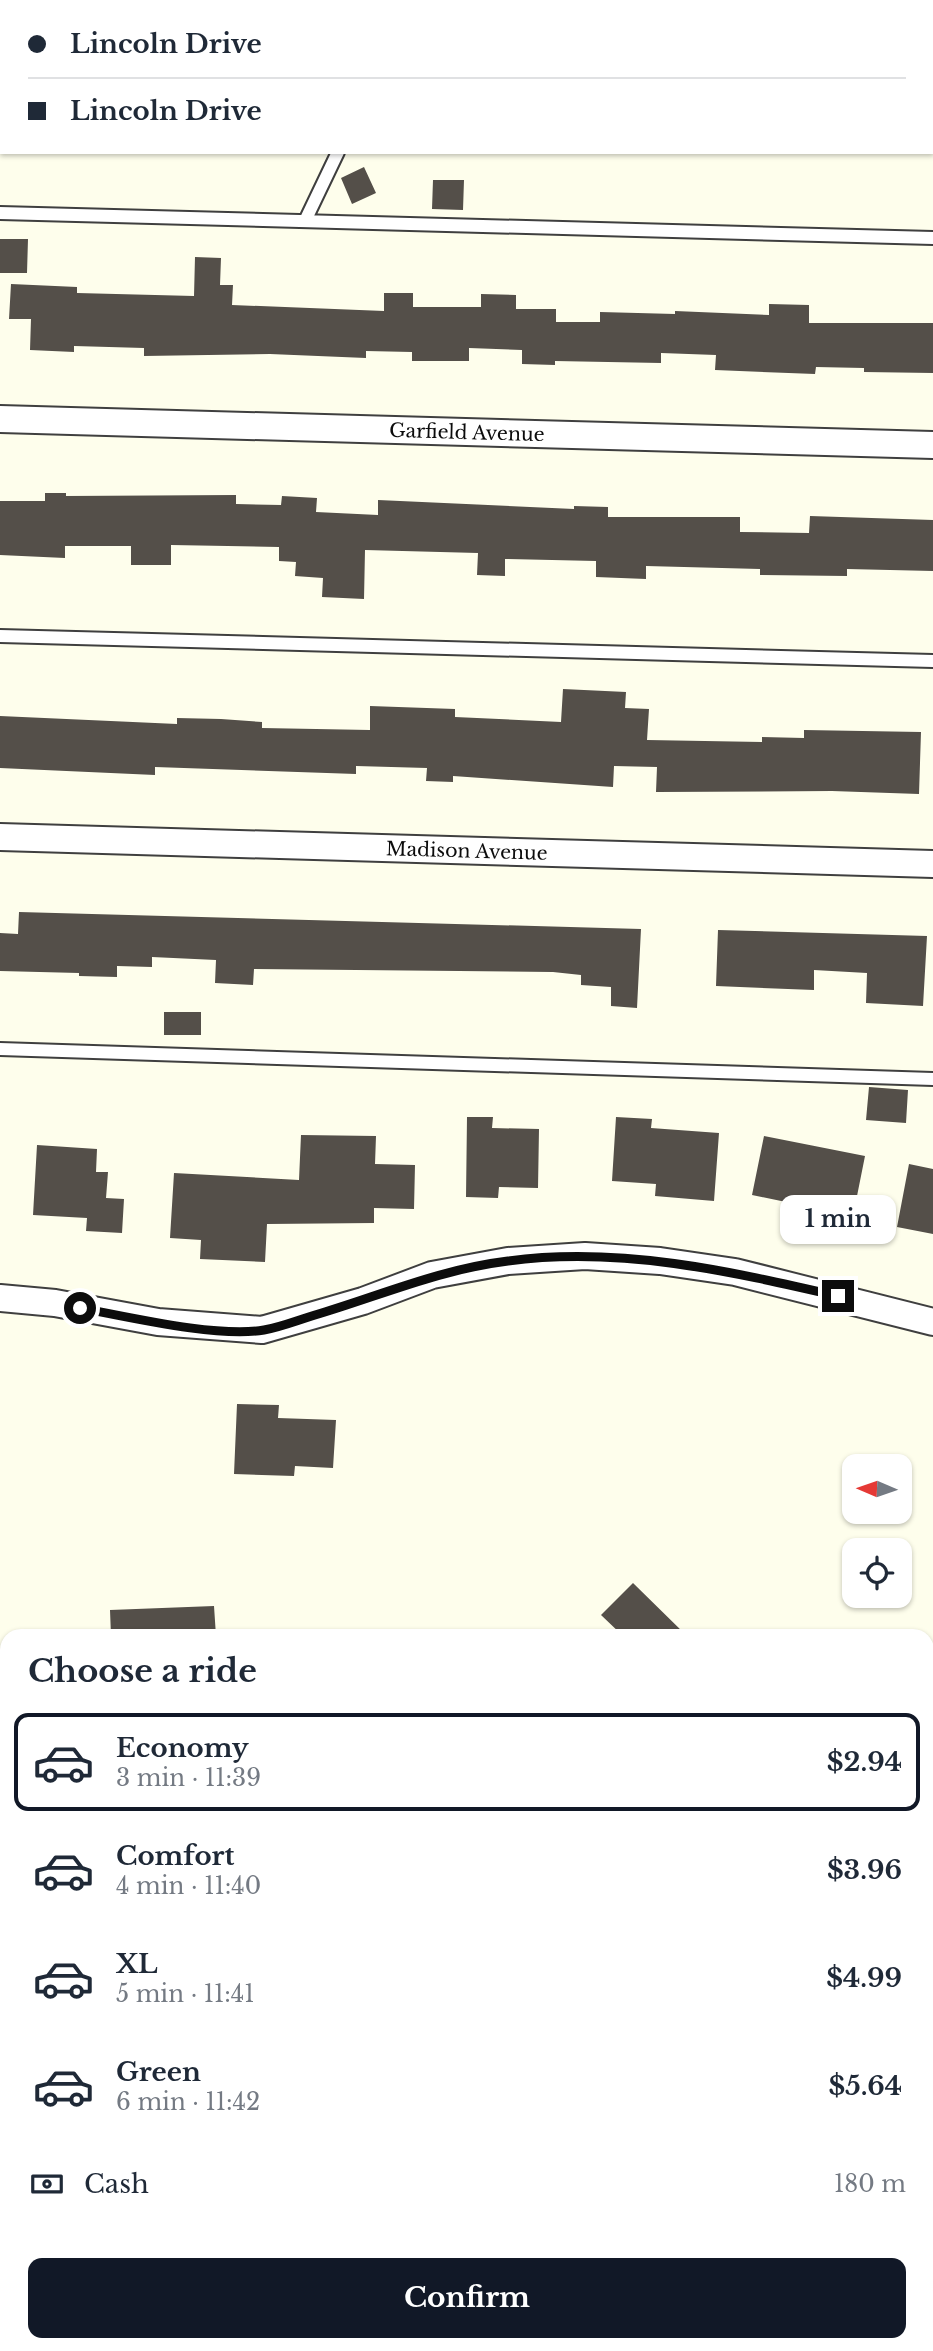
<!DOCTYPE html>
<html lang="en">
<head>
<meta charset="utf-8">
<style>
  :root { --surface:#fff; --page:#f2f2f3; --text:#1f2937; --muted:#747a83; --line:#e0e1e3; --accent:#111827 }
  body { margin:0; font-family:"Libre Baskerville",serif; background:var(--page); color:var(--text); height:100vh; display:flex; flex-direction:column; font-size:26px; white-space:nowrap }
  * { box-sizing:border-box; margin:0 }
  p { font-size:23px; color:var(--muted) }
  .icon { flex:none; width:38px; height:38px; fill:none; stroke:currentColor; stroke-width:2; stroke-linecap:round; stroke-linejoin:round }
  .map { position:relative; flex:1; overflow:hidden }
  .panel { position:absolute; left:0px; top:1629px; width:934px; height:723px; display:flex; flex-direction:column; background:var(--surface); border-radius:21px 21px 0 0; box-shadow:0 2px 5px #0004 }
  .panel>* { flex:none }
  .hud { position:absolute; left:0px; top:0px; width:934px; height:154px; box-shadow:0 2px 5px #0004; display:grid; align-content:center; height:154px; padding:0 28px; background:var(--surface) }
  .needle { width:46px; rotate:272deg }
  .controls { position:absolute; left:842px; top:1454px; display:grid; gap:14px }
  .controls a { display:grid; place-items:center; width:70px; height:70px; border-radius:14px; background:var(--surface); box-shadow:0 2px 5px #0004; font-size:35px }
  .end { position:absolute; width:32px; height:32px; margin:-16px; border:9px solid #0c0c0c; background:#fff; box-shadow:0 0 0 4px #fff }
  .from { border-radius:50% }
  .bubble { position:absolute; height:49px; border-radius:14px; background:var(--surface); box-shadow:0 2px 5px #0004; font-size:23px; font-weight:700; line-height:49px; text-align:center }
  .hud b { display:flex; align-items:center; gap:24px; height:66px; font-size:26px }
  .hud b+b { border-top:2px solid var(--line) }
  .hud i { width:18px; height:18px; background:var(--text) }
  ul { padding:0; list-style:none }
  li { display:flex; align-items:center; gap:21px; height:98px; margin:0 14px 10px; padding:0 14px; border:4px solid transparent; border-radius:14px }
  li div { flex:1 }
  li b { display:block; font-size:26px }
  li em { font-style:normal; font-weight:700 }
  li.selected { border-color:var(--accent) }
  li>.icon { width:63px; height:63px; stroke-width:1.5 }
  h2 { padding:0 28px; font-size:32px; line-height:84px }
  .pay { display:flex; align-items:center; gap:18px; height:77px; padding:0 28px; font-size:26px }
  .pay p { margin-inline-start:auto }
  .primary-button { display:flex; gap:14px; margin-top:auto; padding:14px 28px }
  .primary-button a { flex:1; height:80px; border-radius:14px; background:var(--accent); color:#fff; font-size:28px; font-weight:700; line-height:80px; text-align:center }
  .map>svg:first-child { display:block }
</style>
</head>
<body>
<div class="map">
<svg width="933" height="2351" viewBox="0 0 933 2351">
  <rect width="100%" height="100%" fill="#fefeec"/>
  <path fill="#b5cff1" stroke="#4176c3" stroke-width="2" d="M 592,2345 L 700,2345 L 700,2351 L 598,2351 Z"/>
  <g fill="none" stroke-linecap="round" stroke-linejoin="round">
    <path stroke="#4176c3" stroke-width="9" d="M 0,2194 L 7,2194
      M 895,2351 L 895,2345"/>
  </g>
  <path fill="#544f49" d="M 364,167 L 376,193 L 352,204 L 341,178 Z
    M 433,180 L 464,180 L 463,210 L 432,209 Z
    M 0,239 L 28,239 L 27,273 L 0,273 Z
    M 195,257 L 221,258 L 220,285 L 233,285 L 232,305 L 384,311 L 384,293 L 413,293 L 413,307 L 481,307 L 481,294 L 516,295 L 516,309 L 556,309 L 556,322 L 600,322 L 600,312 L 675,314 L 675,311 L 769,315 L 769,304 L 809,305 L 809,323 L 933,323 L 933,373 L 864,372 L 864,368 L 816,367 L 815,374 L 715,370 L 716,355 L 661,353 L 661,363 L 555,361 L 555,365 L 522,364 L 522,350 L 469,348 L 469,361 L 412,361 L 412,352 L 366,351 L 366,358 L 270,354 L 144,356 L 144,348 L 74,346 L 74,352 L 30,350 L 31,319 L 9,319 L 11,284 L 77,287 L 77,293 L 194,296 Z
    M 45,493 L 66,493 L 66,496 L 236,495 L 236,504 L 281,505 L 282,496 L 317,498 L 316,512 L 378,515 L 378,500 L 574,509 L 574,506 L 608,507 L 608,517 L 740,517 L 740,532 L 809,533 L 810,516 L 933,520 L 933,571 L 847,569 L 847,576 L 760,575 L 760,569 L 646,566 L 646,579 L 596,577 L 596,561 L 505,559 L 505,576 L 477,575 L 478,553 L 365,550 L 364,599 L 322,597 L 323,578 L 295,576 L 296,562 L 279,561 L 279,547 L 171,545 L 171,565 L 131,565 L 131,546 L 65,546 L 65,558 L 0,555 L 0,501 L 45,501 Z
    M 563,689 L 626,692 L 625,708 L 649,709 L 647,740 L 762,742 L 762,737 L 804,738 L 804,730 L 921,732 L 919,794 L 832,791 L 656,792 L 657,767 L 614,766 L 613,787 L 453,776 L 453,782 L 426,781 L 427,768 L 356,766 L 356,774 L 155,767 L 155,775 L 0,768 L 0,716 L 177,724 L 177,718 L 221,719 L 262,722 L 262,728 L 370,730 L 370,706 L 455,709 L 455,717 L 561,722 Z
    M 19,912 L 641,929 L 637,1008 L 611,1006 L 611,987 L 581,985 L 581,975 L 553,972 L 254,969 L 253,985 L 215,983 L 216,960 L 152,957 L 152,967 L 117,966 L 117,977 L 79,976 L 79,973 L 0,971 L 0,933 L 18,934 Z
    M 718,930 L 927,936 L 923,1006 L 866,1003 L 867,973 L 814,970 L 814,990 L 716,986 Z
    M 164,1012 L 201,1012 L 201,1035 L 164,1035 Z
    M 869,1087 L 908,1090 L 906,1123 L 866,1120 Z
    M 467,1117 L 493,1117 L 492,1128 L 539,1129 L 538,1188 L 499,1187 L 498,1198 L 466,1197 Z
    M 616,1117 L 652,1119 L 651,1128 L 719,1133 L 714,1201 L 655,1196 L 656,1184 L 612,1181 Z
    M 301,1135 L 376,1136 L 375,1164 L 415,1165 L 414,1209 L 374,1208 L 374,1223 L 267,1224 L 265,1262 L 200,1259 L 201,1240 L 170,1238 L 174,1173 L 299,1180 Z
    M 764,1136 L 865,1156 L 853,1216 L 752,1195 Z
    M 37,1145 L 97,1149 L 96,1172 L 108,1172 L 106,1198 L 124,1199 L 122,1233 L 86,1231 L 87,1218 L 33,1215 Z
    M 909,1164 L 933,1169 L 933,1234 L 897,1227 Z
    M 237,1404 L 279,1405 L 278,1418 L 336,1420 L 333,1468 L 295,1466 L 294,1476 L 234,1474 Z
    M 633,1583 L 687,1636 L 623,1636 L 601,1615 Z
    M 214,1606 L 216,1636 L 111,1636 L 110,1610 Z"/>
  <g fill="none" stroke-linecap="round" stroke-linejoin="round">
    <g stroke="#3f3f3f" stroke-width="16">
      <path id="service" d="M 418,2 L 419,0
        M 0,213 L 933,238
        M 305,221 L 338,152
        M 0,636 L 933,661
        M 0,1049 L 933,1079"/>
    </g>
    <g stroke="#3f3f3f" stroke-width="30">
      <g id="minor">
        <path d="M 37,2 L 55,0"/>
        <path d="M 771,2 L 786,0"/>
        <path d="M 0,5 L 2,5"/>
        <path id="s1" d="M 0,419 L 933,445"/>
        <path id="s2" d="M 0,837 L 933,864"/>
        <path d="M 0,1298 L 55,1303 L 158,1322 L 262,1330 L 363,1301 L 432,1275 L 508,1261 L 585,1256 L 660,1261 L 735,1272 L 933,1322"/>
      </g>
    </g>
    <use href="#service" stroke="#fff" stroke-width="12"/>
    <use href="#minor" stroke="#fff" stroke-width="26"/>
  </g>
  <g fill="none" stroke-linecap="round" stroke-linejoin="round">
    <path stroke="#0c0c0c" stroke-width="9" d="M 80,1308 C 129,1317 217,1338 264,1330 C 281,1327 298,1320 315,1315 C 379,1296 441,1269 508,1261 C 620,1246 729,1271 838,1296"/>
  </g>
  <g text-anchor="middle" stroke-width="7" stroke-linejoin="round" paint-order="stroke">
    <g font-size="19" fill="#0c0c0c" stroke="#fff">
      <text dy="7" stroke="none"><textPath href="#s1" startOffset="467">Garfield Avenue</textPath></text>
      <text dy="7" stroke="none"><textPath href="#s2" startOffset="467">Madison Avenue</textPath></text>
    </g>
  </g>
</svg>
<div class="controls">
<a><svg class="needle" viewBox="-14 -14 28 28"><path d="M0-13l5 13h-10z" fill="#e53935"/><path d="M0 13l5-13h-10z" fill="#747a83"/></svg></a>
<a><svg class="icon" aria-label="locate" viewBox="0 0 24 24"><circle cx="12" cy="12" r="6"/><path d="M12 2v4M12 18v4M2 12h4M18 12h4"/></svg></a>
</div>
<i class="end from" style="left:80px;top:1308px"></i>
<i class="end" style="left:838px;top:1296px"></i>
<div class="bubble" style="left:780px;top:1195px;width:116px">1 min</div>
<div class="hud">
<b><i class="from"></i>Lincoln Drive</b>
<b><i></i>Lincoln Drive</b>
</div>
<section class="panel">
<h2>Choose a ride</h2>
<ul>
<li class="selected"><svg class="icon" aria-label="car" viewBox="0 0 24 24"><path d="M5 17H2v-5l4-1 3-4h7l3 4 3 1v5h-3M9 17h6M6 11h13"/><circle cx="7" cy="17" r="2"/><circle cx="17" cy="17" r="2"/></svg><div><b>Economy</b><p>3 min · 11:39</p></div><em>$2.94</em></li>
<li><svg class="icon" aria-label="car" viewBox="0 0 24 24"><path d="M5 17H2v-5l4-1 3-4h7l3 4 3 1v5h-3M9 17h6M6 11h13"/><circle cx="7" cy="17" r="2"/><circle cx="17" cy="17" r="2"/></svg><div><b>Comfort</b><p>4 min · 11:40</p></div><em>$3.96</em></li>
<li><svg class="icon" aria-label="car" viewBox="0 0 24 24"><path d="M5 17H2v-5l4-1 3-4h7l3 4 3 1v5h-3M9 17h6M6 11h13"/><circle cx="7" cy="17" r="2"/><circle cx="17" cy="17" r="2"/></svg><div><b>XL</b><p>5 min · 11:41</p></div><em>$4.99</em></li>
<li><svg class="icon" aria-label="car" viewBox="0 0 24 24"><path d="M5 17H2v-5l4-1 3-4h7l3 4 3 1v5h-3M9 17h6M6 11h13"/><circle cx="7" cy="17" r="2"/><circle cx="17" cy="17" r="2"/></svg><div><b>Green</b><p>6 min · 11:42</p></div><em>$5.64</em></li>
</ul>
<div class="pay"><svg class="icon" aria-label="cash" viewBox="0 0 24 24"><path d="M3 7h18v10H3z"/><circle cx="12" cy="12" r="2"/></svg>Cash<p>180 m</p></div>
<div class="primary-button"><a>Confirm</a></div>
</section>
</div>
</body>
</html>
